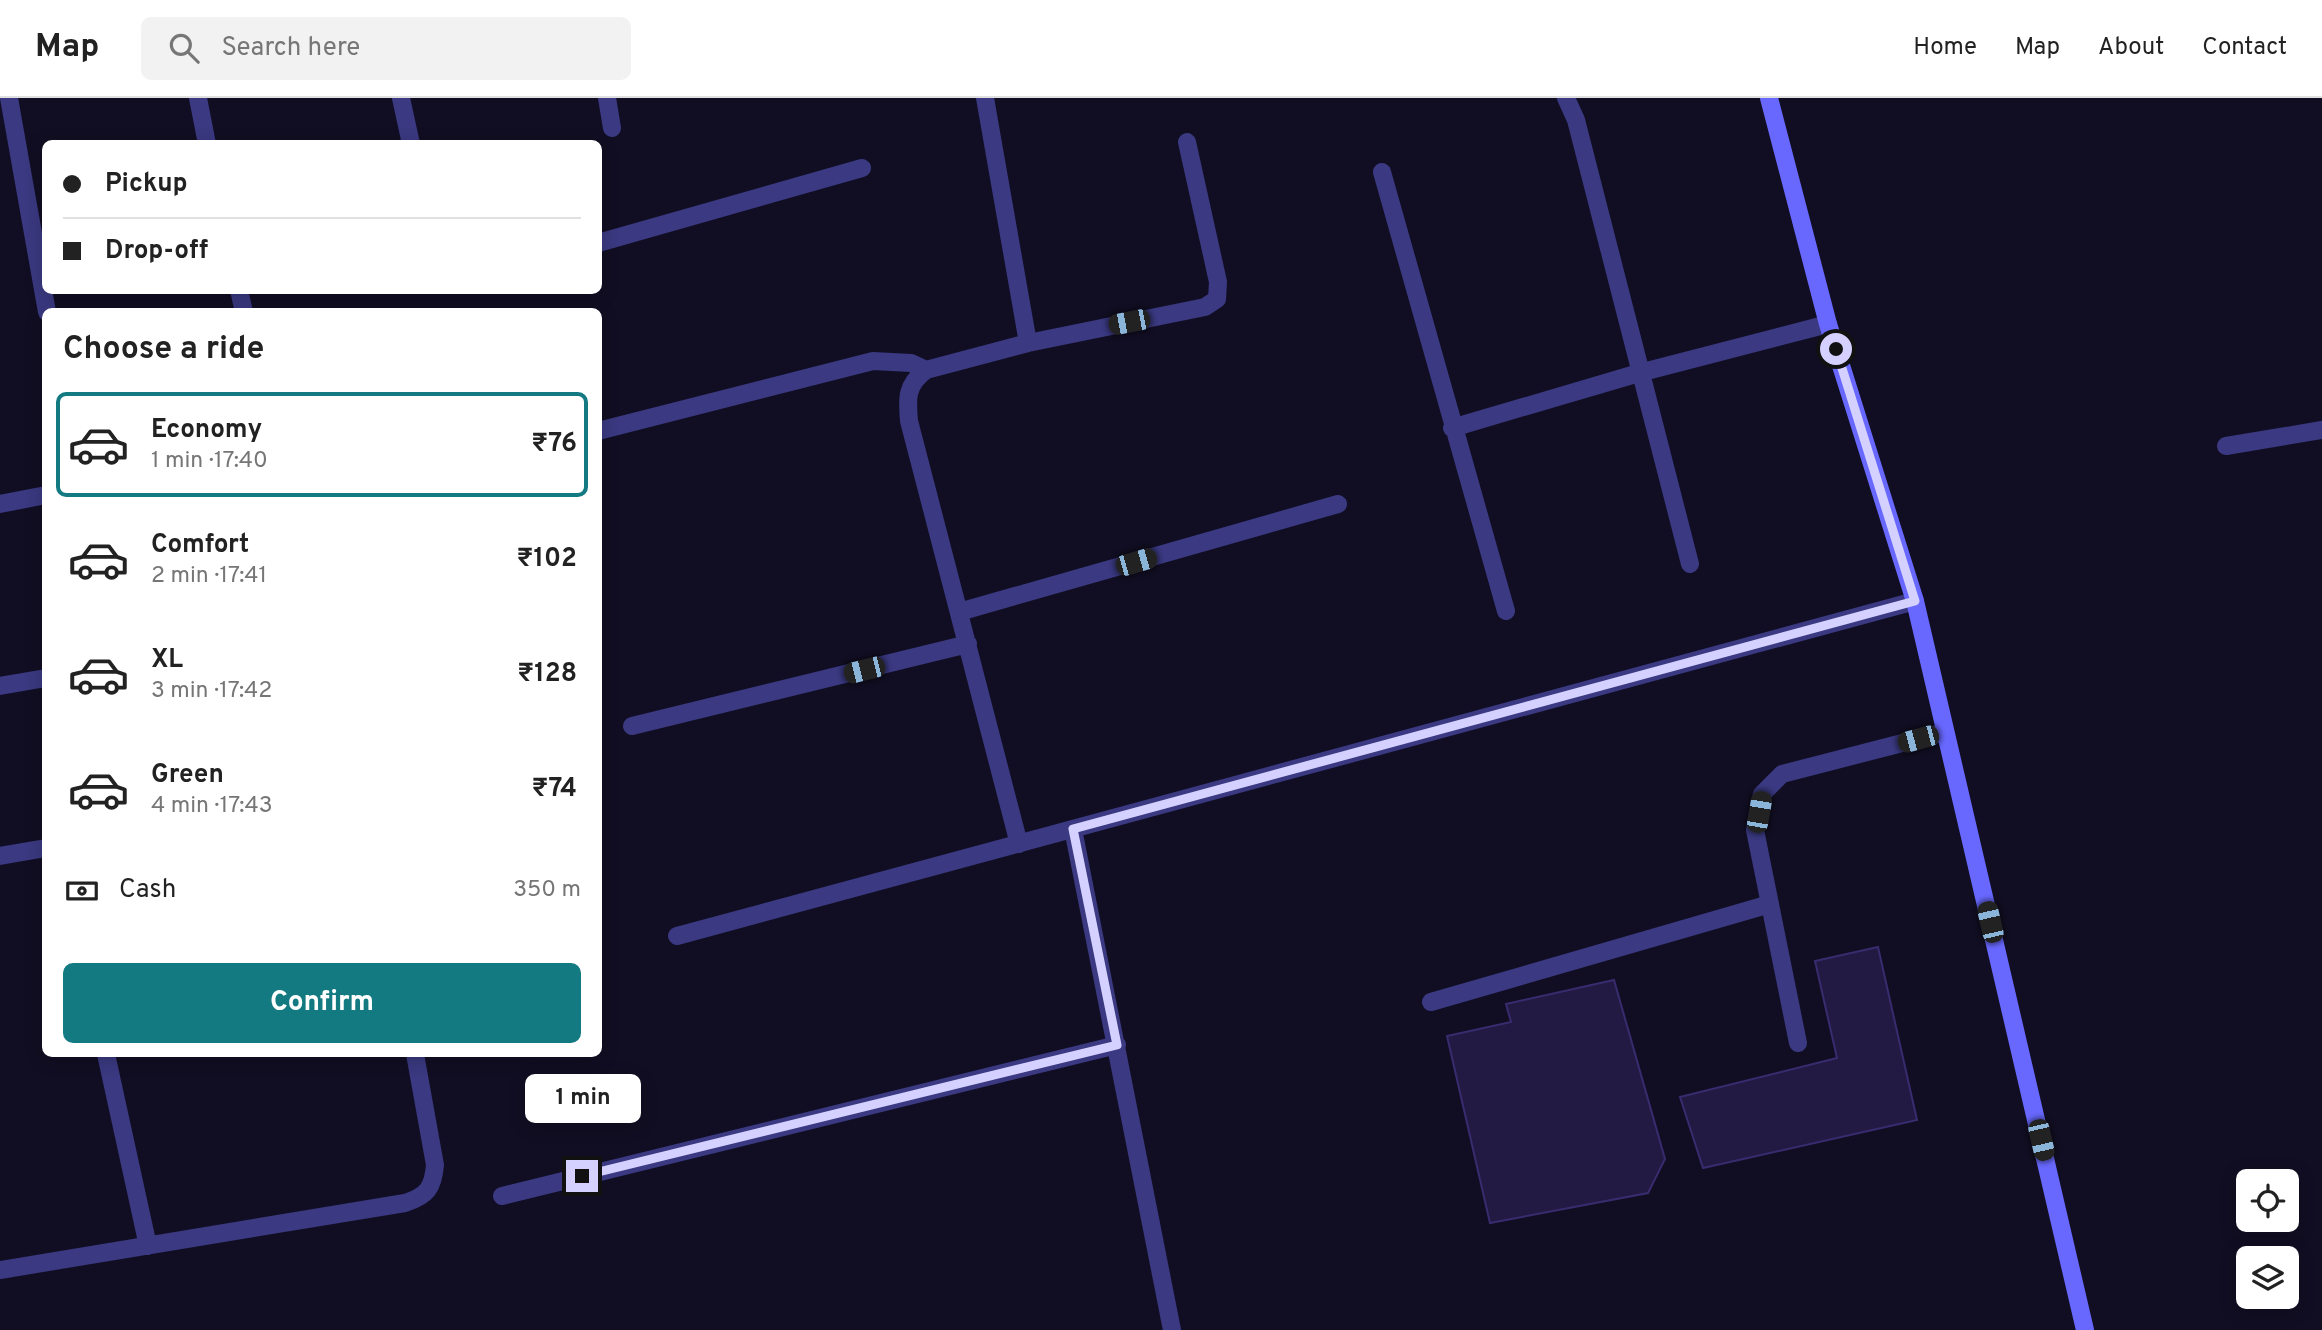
<!DOCTYPE html>
<html lang="en">
<head>
<meta charset="utf-8">
<style>
  :root { --surface:#fff; --page:#f2f2f2; --text:#222; --muted:#767676; --line:#e0e0e0; --accent:#147a82 }
  body { margin:0; font-family:Overpass,sans-serif; background:var(--page); color:var(--text); height:100vh; display:flex; flex-direction:column; font-size:26px; white-space:nowrap }
  * { box-sizing:border-box; margin:0 }
  p { font-size:23px; color:var(--muted) }
  .icon { flex:none; width:38px; height:38px; fill:none; stroke:currentColor; stroke-width:2; stroke-linecap:round; stroke-linejoin:round }
  .map { position:relative; flex:1; overflow:hidden }
  .drawer { position:absolute; left:42px; top:210px; width:560px; height:749px; display:flex; flex-direction:column; background:var(--surface); border-radius:10px; box-shadow:0 4px 18px #0003 }
  .drawer>* { flex:none }
  .hud { position:absolute; left:42px; top:42px; width:560px; height:154px; border-radius:10px; box-shadow:0 4px 18px #0003; display:grid; align-content:center; height:154px; padding:0 21px; background:var(--surface) }
  .buttons { position:absolute; left:2236px; top:1071px; display:grid; gap:14px }
  .buttons a { display:grid; place-items:center; width:63px; height:63px; border-radius:10px; background:var(--surface); box-shadow:0 4px 18px #0003; font-size:35px }
  .end { position:absolute; width:32px; height:32px; margin:-16px; border:9px solid #d4d0ff; background:#111; box-shadow:0 0 0 4px #111 }
  .from { border-radius:50% }
  .bubble { position:absolute; height:49px; border-radius:10px; background:var(--surface); box-shadow:0 4px 18px #0003; font-size:23px; font-weight:700; line-height:49px; text-align:center }
  .car { position:absolute; width:21px; height:42px; margin:-21px -10px; border-radius:9px; box-shadow:0 0 5px 2px #0007; background:linear-gradient(#222 24%,#8ab4d8 0 40%,#222 0 76%,#8ab4d8 0 86%,#222 0) }
  .hud b { display:flex; align-items:center; gap:24px; height:66px; font-size:26px }
  .hud b+b { border-top:2px solid var(--line) }
  .hud i { width:18px; height:18px; background:var(--text) }
  ul { padding:0; list-style:none }
  li { display:flex; align-items:center; gap:21px; height:105px; margin:0 14px 10px; padding:0 7px; border:4px solid transparent; border-radius:10px }
  li div { flex:1 }
  li b { display:block; font-size:26px }
  li em { font-style:normal; font-weight:700 }
  li.on { border-color:var(--accent) }
  li>.icon { width:63px; height:63px; stroke-width:1.5 }
  h2 { padding:0 21px; font-size:32px; line-height:84px }
  .pay { display:flex; align-items:center; gap:18px; height:77px; padding:0 21px; font-size:26px }
  .pay p { margin-inline-start:auto }
  .action { display:flex; gap:14px; margin-top:auto; padding:14px 21px }
  .action a { flex:1; height:80px; border-radius:10px; background:var(--accent); color:#fff; font-size:28px; font-weight:700; line-height:80px; text-align:center }
  header { display:flex; align-items:center; gap:42px; box-sizing:border-box; height:98px; padding:0 35px; background:var(--surface); border-bottom:2px solid var(--line) }
  header strong { font-size:33px }
  nav { display:flex; gap:38px; margin-inline-start:auto; font-size:24px }
  .search { width:490px; height:63px; background:var(--page); display:flex; align-items:center; gap:18px; box-sizing:border-box; padding:0 24px; border-radius:10px; color:var(--muted); font-size:26px }
  .map>svg:first-child { display:block }
</style>
</head>
<body>
<header>
<strong>Map</strong>
<div class="search"><svg class="icon" aria-label="search" viewBox="0 0 24 24"><circle cx="10" cy="10" r="6"/><path d="M15 15l6 6"/></svg>Search here</div>
<nav><a>Home</a><a>Map</a><a>About</a><a>Contact</a></nav>
</header>
<div class="map">
<svg width="2322" height="1232" viewBox="0 0 2322 1232">
  <rect width="100%" height="100%" fill="#110e23"/>
  <path fill="#221a43" stroke="#382c6f" stroke-width="2" d="M 1878,849 L 1917,1022 L 1703,1070 L 1680,999 L 1837,960 L 1815,863 Z
    M 1614,882 L 1665,1061 L 1648,1095 L 1490,1125 L 1447,938 L 1511,924 L 1506,906 Z"/>
  <g fill="none" stroke-linecap="round" stroke-linejoin="round">
    <path stroke="#3a3981" stroke-width="18" d="M 2226,348 L 2322,332
      M 1431,904 L 1770,806
      M 1798,945 L 1755,732 L 1762,696 L 1782,676 L 1945,634"/>
    <path stroke="#3a3981" stroke-width="18" d="M 9,0 L 47,214
      M 198,0 L 207,46
      M 401,0 L 411,46
      M 607,0 L 612,30
      M 985,0 L 1028,245
      M 1566,0 L 1576,22 L 1690,466
      M 1382,74 L 1506,513
      M 598,145 L 862,70
      M 239,192 L 244,214
      M 1452,330 L 1639,275 L 1828,226
      M 598,333 L 873,263 L 911,265 L 926,272
      M 0,406 L 46,397
      M 959,514 L 1338,406
      M 0,588 L 46,580
      M 632,628 L 968,546
      M 1073,731 L 1172,1232
      M 1019,746 L 909,323 C 907,300 906,287 926,272 L 1028,245 L 1205,209 L 1217,201 L 1218,184 L 1187,44
      M 0,758 L 46,750
      M 677,838 L 1915,503
      M 106,956 L 148,1148
      M 502,1098 L 1117,947
      M 0,1172 L 405,1105 C 427,1098 433,1090 435,1067 L 415,956"/>
    <path stroke="#6868fe" stroke-width="18" d="M 1769,0 L 1828,226 L 1915,503 L 2085,1232"/>
  </g>
  <g fill="none" stroke-linecap="round" stroke-linejoin="round">
    <path stroke="#d4d0ff" stroke-width="9" d="M 582,1078 L 1117,947 L 1073,731 L 1915,503 L 1836,251"/>
  </g>
</svg>
<div class="buttons">
<a><svg class="icon" aria-label="locate" viewBox="0 0 24 24"><circle cx="12" cy="12" r="6"/><path d="M12 2v4M12 18v4M2 12h4M18 12h4"/></svg></a>
<a><svg class="icon" aria-label="layers" viewBox="0 0 24 24"><path d="M12 4l9 5-9 5-9-5zM3 14l9 5 9-5"/></svg></a>
</div>
<i class="end from" style="left:1836px;top:251px"></i>
<i class="end" style="left:582px;top:1078px"></i>
<div class="bubble" style="left:525px;top:976px;width:116px">1 min</div>
<i class="car" style="left:1129px;top:224px;rotate:259deg"></i>
<i class="car" style="left:1136px;top:464px;rotate:74deg"></i>
<i class="car" style="left:864px;top:572px;rotate:256deg"></i>
<i class="car" style="left:1918px;top:641px;rotate:255deg"></i>
<i class="car" style="left:1759px;top:714px;rotate:10deg"></i>
<i class="car" style="left:1990px;top:824px;rotate:347deg"></i>
<i class="car" style="left:2041px;top:1042px;rotate:167deg"></i>
<div class="hud">
<b><i class="from"></i>Pickup</b>
<b><i></i>Drop-off</b>
</div>
<section class="drawer">
<h2>Choose a ride</h2>
<ul>
<li class="on"><svg class="icon" aria-label="car" viewBox="0 0 24 24"><path d="M5 17H2v-5l4-1 3-4h7l3 4 3 1v5h-3M9 17h6M6 11h13"/><circle cx="7" cy="17" r="2"/><circle cx="17" cy="17" r="2"/></svg><div><b>Economy</b><p>1 min · 17:40</p></div><em>₹76</em></li>
<li><svg class="icon" aria-label="car" viewBox="0 0 24 24"><path d="M5 17H2v-5l4-1 3-4h7l3 4 3 1v5h-3M9 17h6M6 11h13"/><circle cx="7" cy="17" r="2"/><circle cx="17" cy="17" r="2"/></svg><div><b>Comfort</b><p>2 min · 17:41</p></div><em>₹102</em></li>
<li><svg class="icon" aria-label="car" viewBox="0 0 24 24"><path d="M5 17H2v-5l4-1 3-4h7l3 4 3 1v5h-3M9 17h6M6 11h13"/><circle cx="7" cy="17" r="2"/><circle cx="17" cy="17" r="2"/></svg><div><b>XL</b><p>3 min · 17:42</p></div><em>₹128</em></li>
<li><svg class="icon" aria-label="car" viewBox="0 0 24 24"><path d="M5 17H2v-5l4-1 3-4h7l3 4 3 1v5h-3M9 17h6M6 11h13"/><circle cx="7" cy="17" r="2"/><circle cx="17" cy="17" r="2"/></svg><div><b>Green</b><p>4 min · 17:43</p></div><em>₹74</em></li>
</ul>
<div class="pay"><svg class="icon" aria-label="cash" viewBox="0 0 24 24"><path d="M3 7h18v10H3z"/><circle cx="12" cy="12" r="2"/></svg>Cash<p>350 m</p></div>
<div class="action"><a>Confirm</a></div>
</section>
</div>
</body>
</html>
